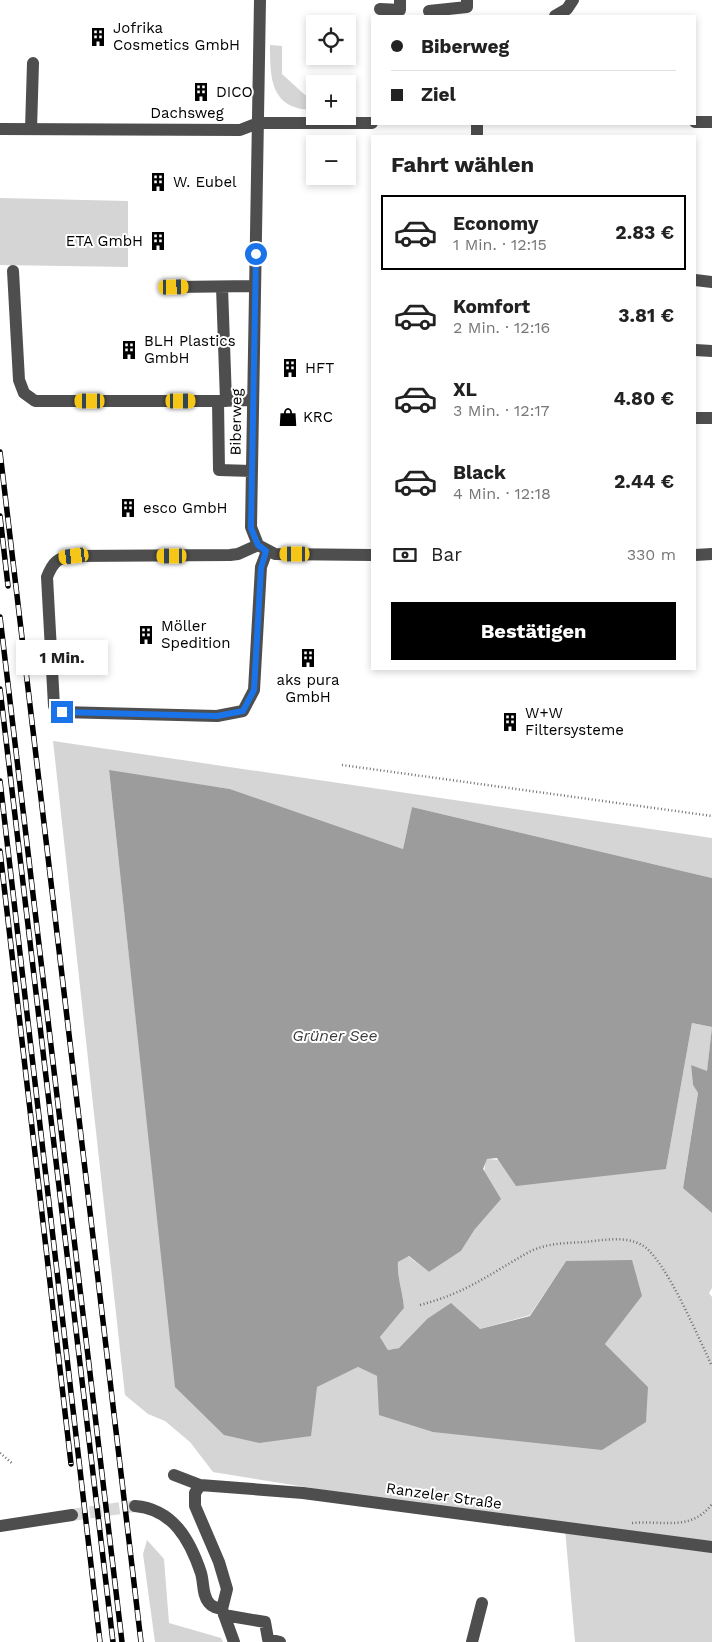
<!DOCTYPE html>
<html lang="de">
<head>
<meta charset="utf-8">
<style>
  :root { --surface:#fff; --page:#f2f2f2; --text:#222; --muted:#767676; --line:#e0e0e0; --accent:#000 }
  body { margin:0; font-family:"Work Sans",sans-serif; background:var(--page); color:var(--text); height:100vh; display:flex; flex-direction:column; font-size:19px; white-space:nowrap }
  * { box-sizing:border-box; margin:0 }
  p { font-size:16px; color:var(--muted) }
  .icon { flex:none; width:28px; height:28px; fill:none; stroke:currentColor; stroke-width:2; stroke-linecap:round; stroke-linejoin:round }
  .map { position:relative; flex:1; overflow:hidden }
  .details { position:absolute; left:371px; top:135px; width:325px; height:535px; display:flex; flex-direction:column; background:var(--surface); border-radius:0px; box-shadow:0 2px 8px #0003 }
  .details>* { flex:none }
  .top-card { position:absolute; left:371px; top:15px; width:325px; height:110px; border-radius:0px; box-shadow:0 2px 8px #0003; display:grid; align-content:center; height:110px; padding:0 20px; background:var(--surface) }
  .fabs { position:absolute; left:306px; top:15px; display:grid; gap:10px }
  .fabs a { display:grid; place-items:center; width:50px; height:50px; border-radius:0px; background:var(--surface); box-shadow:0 2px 8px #0003; font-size:25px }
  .end { position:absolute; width:22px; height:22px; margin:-11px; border:6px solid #1a73e8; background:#fff; box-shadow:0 0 0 2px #fff }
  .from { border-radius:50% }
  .bubble { position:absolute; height:35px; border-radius:0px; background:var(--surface); box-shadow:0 2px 8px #0003; font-size:16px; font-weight:700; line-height:35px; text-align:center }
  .car { position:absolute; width:15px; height:30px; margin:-15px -8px; border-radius:6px; box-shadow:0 0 4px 1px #0007; background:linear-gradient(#f5c518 24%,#345 0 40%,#f5c518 0 76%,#345 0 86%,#f5c518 0) }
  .top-card b { display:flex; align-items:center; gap:18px; height:48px; font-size:19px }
  .top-card b+b { border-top:1px solid var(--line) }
  .top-card i { width:12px; height:12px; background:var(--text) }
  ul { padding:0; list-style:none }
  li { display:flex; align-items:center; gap:15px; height:75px; margin:0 10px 8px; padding:0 10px; border:2px solid transparent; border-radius:0px }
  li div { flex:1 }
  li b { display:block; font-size:19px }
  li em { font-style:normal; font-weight:700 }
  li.current { border-color:var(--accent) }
  li>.icon { width:45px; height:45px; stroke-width:1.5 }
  h2 { padding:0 20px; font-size:22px; line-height:60px }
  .pay { display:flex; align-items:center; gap:12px; height:55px; padding:0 20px; font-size:19px }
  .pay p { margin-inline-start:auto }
  .action { display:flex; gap:10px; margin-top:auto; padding:10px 20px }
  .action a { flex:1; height:58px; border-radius:0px; background:var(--accent); color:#fff; font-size:20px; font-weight:700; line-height:58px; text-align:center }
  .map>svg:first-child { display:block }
</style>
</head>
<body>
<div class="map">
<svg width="712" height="1642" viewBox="0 0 712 1642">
  <rect width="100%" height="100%" fill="#fff"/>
  <path fill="#d5d5d5" d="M 270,45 L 282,46 L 282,74 L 305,95 L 315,95 L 315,110 C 271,110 270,80 270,45 Z
    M 348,96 L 355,96 L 355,109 L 348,109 Z
    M 0,198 L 128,201 L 128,267 L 0,265 Z
    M 53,741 L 712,838 L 712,878 L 412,807 L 403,849 L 230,789 L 109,771 L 161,1250 L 316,1387 L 358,1367 L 377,1376 L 648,1387 L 605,1344 L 642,1296 L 566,1261 L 530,1315 L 480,1329 L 427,1319 L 399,1348 L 388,1350 L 380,1337 L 404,1308 C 403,1292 397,1278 398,1262 L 408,1256 L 429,1272 L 461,1251 L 475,1229 L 486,1159 L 666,1169 L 692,1023 L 712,1027 L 707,1072 L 691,1065 L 693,1085 L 698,1093 L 683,1187 L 712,1213 L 712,1288 L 709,1293 L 712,1297 L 712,1642 L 575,1642 L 565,1529 L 213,1472 L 190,1442 L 165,1421 L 148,1414 L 125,1395 Z
    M 147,1540 L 164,1559 L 169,1623 L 221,1638 L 223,1642 L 155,1642 L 143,1554 Z"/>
  <path fill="#9c9c9c" d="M 109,770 L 230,789 L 403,849 L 412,807 L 712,878 L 712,1027 L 692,1023 L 666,1169 L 516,1186 L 497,1158 L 487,1159 L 483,1169 L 501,1199 L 475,1229 L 461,1251 L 429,1272 L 409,1256 L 398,1262 C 397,1278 403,1292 404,1308 L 380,1337 L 388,1350 L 399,1348 L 427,1319 L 451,1303 L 480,1329 L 530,1316 L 566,1261 L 632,1260 L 642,1296 L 605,1344 L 648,1387 L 646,1422 L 602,1450 L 433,1432 L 379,1415 L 377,1376 L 358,1367 L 317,1387 L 311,1436 L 259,1443 L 224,1435 L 175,1387 Z
    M 712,1027 L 712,1213 L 683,1188 L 698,1093 L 693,1085 L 691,1065 L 707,1071 Z"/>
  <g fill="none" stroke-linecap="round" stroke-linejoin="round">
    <path stroke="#d9d9d9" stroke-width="12" stroke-dasharray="12 6" stroke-linecap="butt" d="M 72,1515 L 135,1506"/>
    <path stroke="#707070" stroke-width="2.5" stroke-dasharray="1 2.5" stroke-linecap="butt" d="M 342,765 L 712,816
      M 420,1305 C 466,1293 490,1274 529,1252 C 546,1243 567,1243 585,1242 C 604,1240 628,1235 645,1247 C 668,1265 698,1337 712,1366
      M 0,1453 L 13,1464
      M 632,1523 C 662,1520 691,1532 712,1504"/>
    <path stroke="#4e4e4e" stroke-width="12" d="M 260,0 L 251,527 L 258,545 L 275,554 L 372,555
      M 380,9 L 400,10 L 400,0
      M 429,11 L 467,7 L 467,0
      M 555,16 L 567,9 L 573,0
      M 695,122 L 712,122
      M 477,124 L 477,136
      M 0,129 L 240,130 L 258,123 L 372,123
      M 31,129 L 33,63
      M 13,271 L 19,380 L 24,393 L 35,401 L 218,401
      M 695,280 L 712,282
      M 174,287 L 255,286
      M 222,287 L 226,401
      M 695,350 L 712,351
      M 695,418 L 712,418
      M 252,471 L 219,470 L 218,401 L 253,400
      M 258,545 L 238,554 L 230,555 L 73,556 C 57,558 53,562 47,577 L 54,706 L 61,712 L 217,716 L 243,711 L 254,690 L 261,567 L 267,551
      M 695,555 L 712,554
      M 174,1475 L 200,1485 L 303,1493 L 712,1547
      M 200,1485 L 195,1493 L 195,1506 L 219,1562 L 227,1589 L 222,1609 L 234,1642
      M 135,1506 C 173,1509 190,1540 201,1573 C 204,1583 202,1595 209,1603 C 212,1607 217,1608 222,1609
      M 0,1526 L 72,1515
      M 224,1615 L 265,1622 L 268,1639 L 280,1642
      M 472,1642 L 482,1603"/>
    <g stroke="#000" stroke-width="5.5">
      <path id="rail" d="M 0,452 L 141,1642
        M 0,516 L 8,586
        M 0,617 L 122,1642
        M 0,689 L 113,1642
        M 0,781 L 100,1642
        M 0,851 L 71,1464"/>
    </g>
    <use href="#rail" stroke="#fff" stroke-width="4" stroke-dasharray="11" stroke-linecap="butt"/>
  </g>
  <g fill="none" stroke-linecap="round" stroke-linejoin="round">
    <path stroke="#1a73e8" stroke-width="6" d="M 62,712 L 217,716 L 243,711 L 254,690 L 261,568 L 266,551 L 258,545 L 251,528 L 256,254"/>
  </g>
  <defs>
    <g id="building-bare" transform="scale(1.5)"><path d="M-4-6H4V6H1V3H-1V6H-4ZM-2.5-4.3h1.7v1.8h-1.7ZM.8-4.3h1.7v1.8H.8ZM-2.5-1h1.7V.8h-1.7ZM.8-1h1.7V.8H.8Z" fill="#000" stroke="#fff" stroke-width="2.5" paint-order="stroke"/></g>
    <g id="shop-bare" transform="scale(1.5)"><path d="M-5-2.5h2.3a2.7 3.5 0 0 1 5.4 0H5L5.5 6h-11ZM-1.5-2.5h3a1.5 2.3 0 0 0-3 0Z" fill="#000" stroke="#fff" stroke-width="2.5" paint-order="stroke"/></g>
  </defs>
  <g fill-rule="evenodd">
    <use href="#building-bare" x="98" y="37"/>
    <use href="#building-bare" x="201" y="92"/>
    <use href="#building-bare" x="158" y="182"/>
    <use href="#building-bare" x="158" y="241"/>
    <use href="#building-bare" x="129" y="350"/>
    <use href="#building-bare" x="290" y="368"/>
    <use href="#shop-bare" x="288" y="417"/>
    <use href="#building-bare" x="128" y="508"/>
    <use href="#building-bare" x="146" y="635"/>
    <use href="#building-bare" x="308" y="658"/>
    <use href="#building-bare" x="510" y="722"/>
  </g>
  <g text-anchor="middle" stroke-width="4" stroke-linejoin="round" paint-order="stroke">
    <g font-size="15" fill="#000" stroke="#fff" text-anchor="start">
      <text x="113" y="33">Jofrika<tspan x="113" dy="17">Cosmetics GmbH</tspan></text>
      <text x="216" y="97">DICO</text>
      <text x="173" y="187">W. Eubel</text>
      <text x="143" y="246" text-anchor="end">ETA GmbH</text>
      <text x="144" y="346">BLH Plastics<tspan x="144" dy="17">GmbH</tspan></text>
      <text x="305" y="373">HFT</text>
      <text x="303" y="422">KRC</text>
      <text x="143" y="513">esco GmbH</text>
      <text x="161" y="631">Möller<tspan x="161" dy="17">Spedition</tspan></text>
      <text x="308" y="685" text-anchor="middle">aks pura<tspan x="308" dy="17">GmbH</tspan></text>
      <text x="525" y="718">W+W<tspan x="525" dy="17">Filtersysteme</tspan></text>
    </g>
    <g font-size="15" fill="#000" stroke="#fff">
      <text x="187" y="118">Dachsweg</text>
      <text transform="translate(236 422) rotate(-89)" y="5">Biberweg</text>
      <text transform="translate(444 1496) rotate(8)" y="5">Ranzeler Straße</text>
    </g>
    <g font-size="16" font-style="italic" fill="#3d3d3d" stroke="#fff">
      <text x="335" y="1041">Grüner See</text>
    </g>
  </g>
</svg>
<div class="fabs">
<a><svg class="icon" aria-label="locate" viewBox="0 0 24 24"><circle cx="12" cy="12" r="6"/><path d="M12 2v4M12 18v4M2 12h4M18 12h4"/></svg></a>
<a>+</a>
<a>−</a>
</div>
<i class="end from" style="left:256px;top:254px"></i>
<i class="end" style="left:62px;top:712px"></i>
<div class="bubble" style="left:16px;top:640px;width:92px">1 Min.</div>
<i class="car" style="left:174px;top:287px;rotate:89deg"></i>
<i class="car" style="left:90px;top:401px;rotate:270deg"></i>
<i class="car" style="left:181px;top:401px;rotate:90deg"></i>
<i class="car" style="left:295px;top:554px;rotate:270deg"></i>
<i class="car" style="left:74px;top:556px;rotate:263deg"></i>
<i class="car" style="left:172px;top:556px;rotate:270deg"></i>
<div class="top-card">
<b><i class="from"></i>Biberweg</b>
<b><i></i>Ziel</b>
</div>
<section class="details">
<h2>Fahrt wählen</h2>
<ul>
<li class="current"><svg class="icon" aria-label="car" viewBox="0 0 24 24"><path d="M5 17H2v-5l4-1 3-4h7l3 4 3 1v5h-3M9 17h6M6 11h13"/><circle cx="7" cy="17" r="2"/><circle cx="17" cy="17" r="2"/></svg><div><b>Economy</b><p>1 Min. · 12:15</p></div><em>2.83 €</em></li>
<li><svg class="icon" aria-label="car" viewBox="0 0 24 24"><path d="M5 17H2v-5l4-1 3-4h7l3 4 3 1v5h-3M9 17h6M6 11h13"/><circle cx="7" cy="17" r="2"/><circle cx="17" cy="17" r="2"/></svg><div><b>Komfort</b><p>2 Min. · 12:16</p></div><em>3.81 €</em></li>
<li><svg class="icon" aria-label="car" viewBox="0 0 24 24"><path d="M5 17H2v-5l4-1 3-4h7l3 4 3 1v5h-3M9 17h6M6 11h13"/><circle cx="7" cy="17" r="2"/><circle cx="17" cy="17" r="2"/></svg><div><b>XL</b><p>3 Min. · 12:17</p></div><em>4.80 €</em></li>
<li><svg class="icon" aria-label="car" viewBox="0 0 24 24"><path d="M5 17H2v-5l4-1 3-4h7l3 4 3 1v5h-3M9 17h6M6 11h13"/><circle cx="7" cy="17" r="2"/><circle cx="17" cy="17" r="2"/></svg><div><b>Black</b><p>4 Min. · 12:18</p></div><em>2.44 €</em></li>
</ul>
<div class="pay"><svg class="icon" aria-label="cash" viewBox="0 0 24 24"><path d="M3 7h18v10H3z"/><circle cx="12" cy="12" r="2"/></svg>Bar<p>330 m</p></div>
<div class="action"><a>Bestätigen</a></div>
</section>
</div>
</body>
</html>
